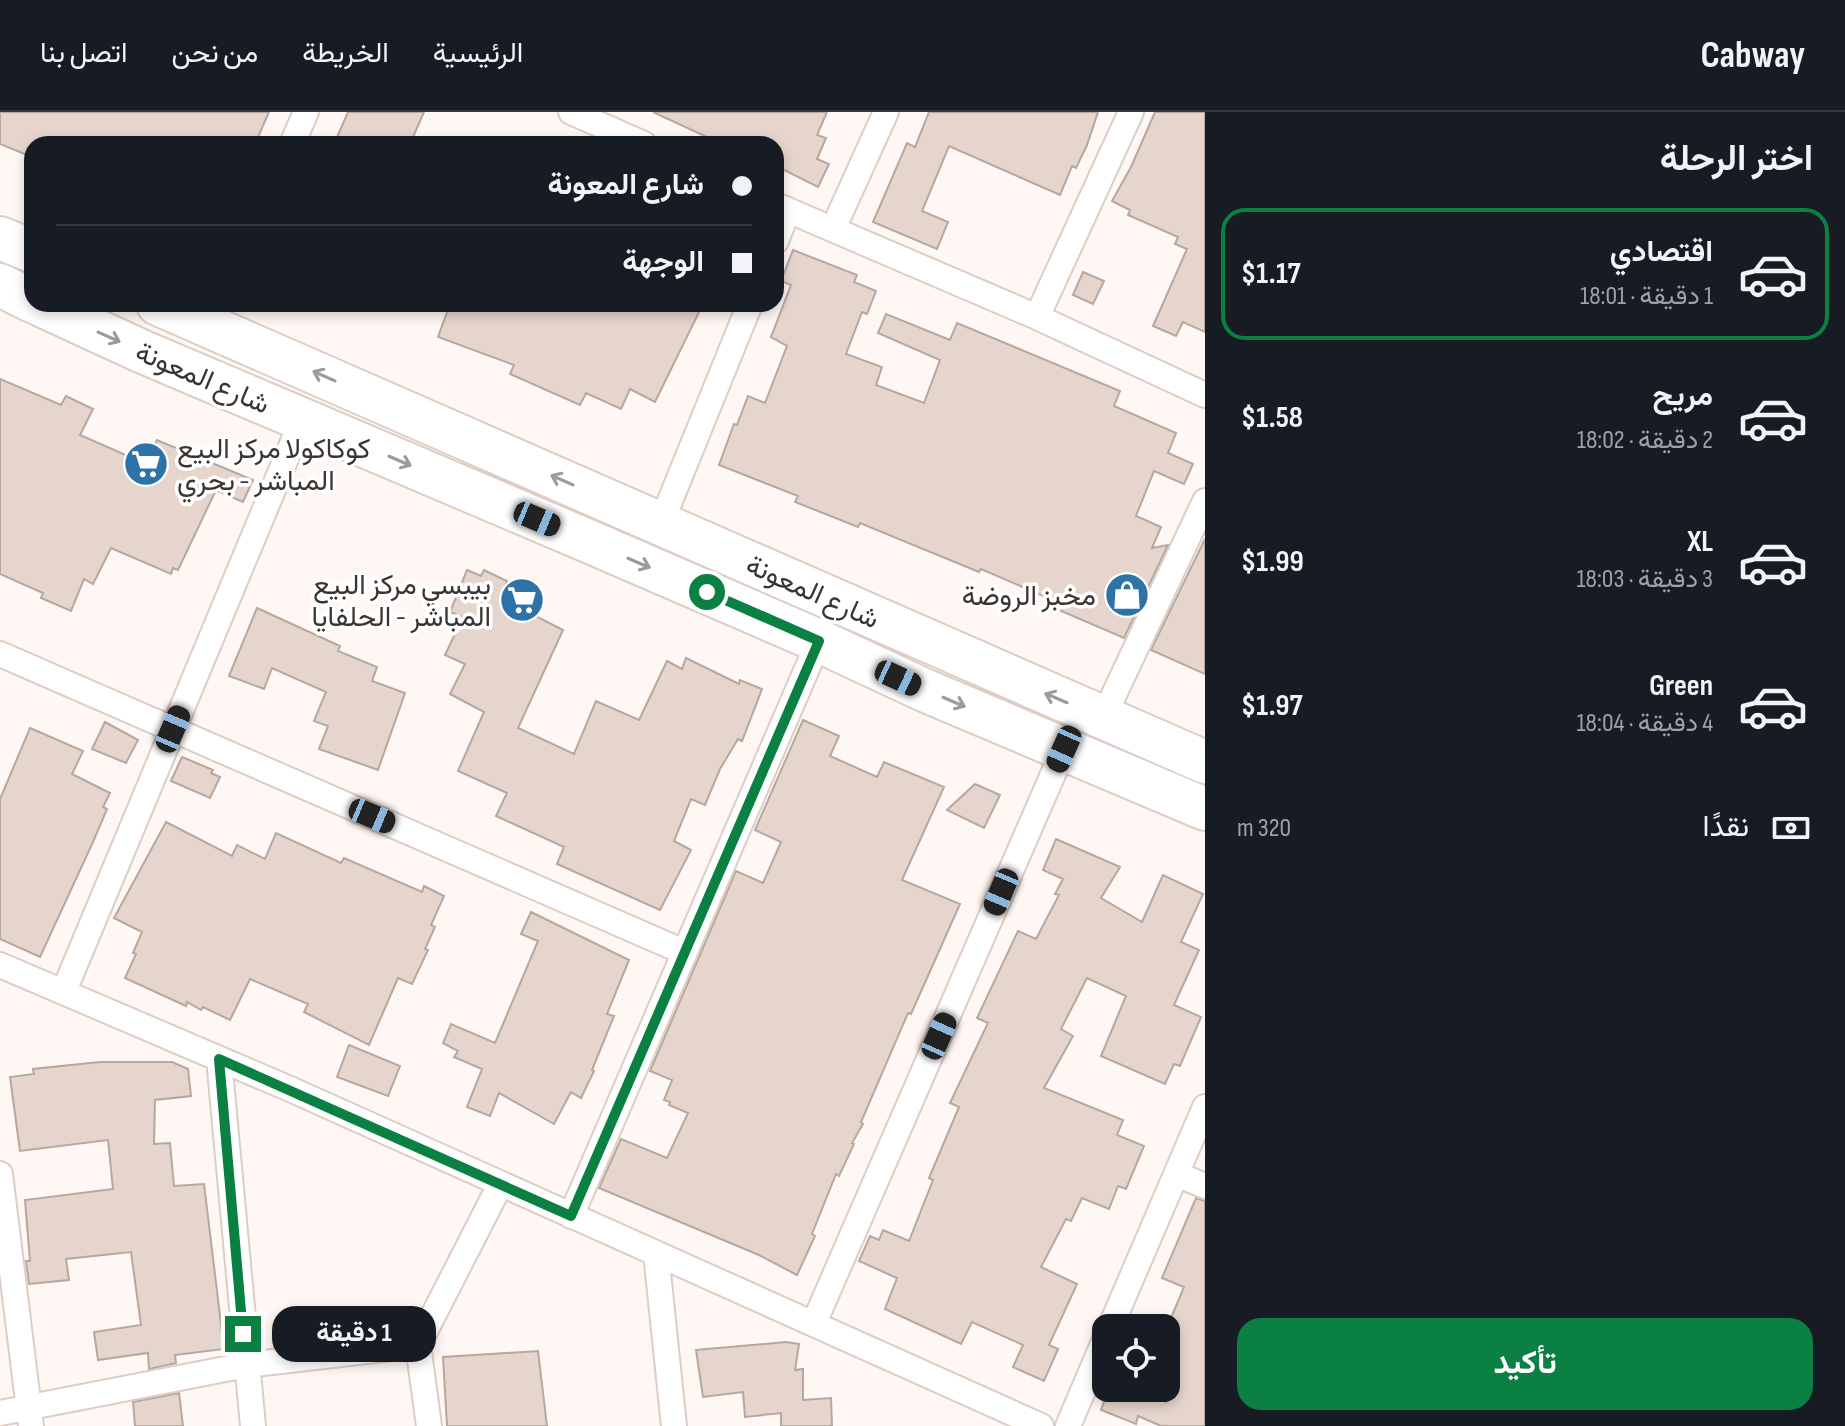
<!DOCTYPE html>
<html lang="ar">
<head>
<meta charset="utf-8">
<style>
  :root { --surface:#171b24; --page:#242831; --text:#f1f3f6; --muted:#9ea1a6; --line:#363941; --accent:#0b8043 }
  body { margin:0; font-family:"Sofia Sans Condensed",Vazirmatn,sans-serif; background:var(--page); color:var(--text); direction:rtl; height:100vh; display:flex; flex-direction:column; font-size:30px; white-space:nowrap }
  * { box-sizing:border-box; margin:0 }
  p { font-size:26px; color:var(--muted) }
  .icon { flex:none; width:44px; height:44px; fill:none; stroke:currentColor; stroke-width:2; stroke-linecap:round; stroke-linejoin:round }
  .map { position:relative; flex:1; overflow:hidden; direction:ltr }
  .side { display:flex; flex-direction:column; background:var(--surface); width:640px }
  .side>* { flex:none }
  .guide { position:absolute; left:24px; top:24px; width:760px; height:176px; border-radius:24px; box-shadow:0 4px 12px #0003; direction:rtl; display:grid; align-content:center; height:176px; padding:0 32px; background:var(--surface) }
  .tools { position:absolute; left:1092px; top:1202px; display:grid; gap:16px }
  .tools a { display:grid; place-items:center; width:88px; height:88px; border-radius:16px; background:var(--surface); box-shadow:0 4px 12px #0003; font-size:40px }
  .end { position:absolute; width:36px; height:36px; margin:-18px; border:10px solid #0b8043; background:#fff; box-shadow:0 0 0 4px #fff }
  .from { border-radius:50% }
  .bubble { position:absolute; height:56px; border-radius:24px; background:var(--surface); box-shadow:0 4px 12px #0003; font-size:26px; font-weight:700; line-height:56px; text-align:center; direction:rtl }
  .car { position:absolute; width:24px; height:48px; margin:-24px -12px; border-radius:10px; box-shadow:0 0 6px 2px #0007; background:linear-gradient(#222 24%,#8ab4d8 0 40%,#222 0 76%,#8ab4d8 0 86%,#222 0) }
  .guide b { display:flex; align-items:center; gap:28px; height:76px; font-size:30px }
  .guide b+b { border-top:2px solid var(--line) }
  .guide i { width:20px; height:20px; background:var(--text) }
  ul { padding:0; list-style:none }
  li { display:flex; align-items:center; gap:24px; height:132px; margin:0 16px 12px; padding:0 16px; border:4px solid transparent; border-radius:24px }
  li div { flex:1 }
  li b { display:block; font-size:30px }
  li em { font-style:normal; font-weight:700 }
  li.current { border-color:var(--accent) }
  li>.icon { width:72px; height:72px; stroke-width:1.5 }
  h2 { padding:0 32px; font-size:36px; line-height:96px }
  .pay { display:flex; align-items:center; gap:20px; height:88px; padding:0 32px; font-size:30px }
  .pay p { margin-inline-start:auto }
  .cta { display:flex; gap:16px; margin-top:auto; padding:16px 32px }
  .cta a { flex:1; height:92px; border-radius:24px; background:var(--accent); color:#fff; font-size:32px; font-weight:700; line-height:92px; text-align:center }
  header { display:flex; align-items:center; gap:48px; box-sizing:border-box; height:112px; padding:0 40px; background:var(--surface); border-bottom:2px solid var(--line) }
  header strong { font-size:38px }
  nav { display:flex; gap:44px; margin-inline-start:auto; font-size:28px }
  main { display:flex; flex:1; min-height:0 }
  .map>svg:first-child { display:block }
</style>
</head>
<body>
<header>
<strong>Cabway</strong>
<nav><a>الرئيسية</a><a>الخريطة</a><a>من نحن</a><a>اتصل بنا</a></nav>
</header>
<main>
<section class="side">
<h2>اختر الرحلة</h2>
<ul>
<li class="current"><svg class="icon" aria-label="car" viewBox="0 0 24 24"><path d="M5 17H2v-5l4-1 3-4h7l3 4 3 1v5h-3M9 17h6M6 11h13"/><circle cx="7" cy="17" r="2"/><circle cx="17" cy="17" r="2"/></svg><div><b>اقتصادي</b><p>1 دقيقة · 18:01</p></div><em>$1.17</em></li>
<li><svg class="icon" aria-label="car" viewBox="0 0 24 24"><path d="M5 17H2v-5l4-1 3-4h7l3 4 3 1v5h-3M9 17h6M6 11h13"/><circle cx="7" cy="17" r="2"/><circle cx="17" cy="17" r="2"/></svg><div><b>مريح</b><p>2 دقيقة · 18:02</p></div><em>$1.58</em></li>
<li><svg class="icon" aria-label="car" viewBox="0 0 24 24"><path d="M5 17H2v-5l4-1 3-4h7l3 4 3 1v5h-3M9 17h6M6 11h13"/><circle cx="7" cy="17" r="2"/><circle cx="17" cy="17" r="2"/></svg><div><b>XL</b><p>3 دقيقة · 18:03</p></div><em>$1.99</em></li>
<li><svg class="icon" aria-label="car" viewBox="0 0 24 24"><path d="M5 17H2v-5l4-1 3-4h7l3 4 3 1v5h-3M9 17h6M6 11h13"/><circle cx="7" cy="17" r="2"/><circle cx="17" cy="17" r="2"/></svg><div><b>Green</b><p>4 دقيقة · 18:04</p></div><em>$1.97</em></li>
</ul>
<div class="pay"><svg class="icon" aria-label="cash" viewBox="0 0 24 24"><path d="M3 7h18v10H3z"/><circle cx="12" cy="12" r="2"/></svg>نقدًا<p>320 m</p></div>
<div class="cta"><a>تأكيد</a></div>
</section>
<div class="map">
<svg width="1205" height="1314" viewBox="0 0 1205 1314">
  <rect width="100%" height="100%" fill="#fef7f4"/>
  <path fill="#e5d5cd" stroke="#b6a79f" stroke-width="2" d="M 0,0 L 269,0 L 255,32 L 32,32 L 32,45 L 0,32 Z
    M 348,0 L 424,0 L 410,32 L 334,32 Z
    M 653,0 L 827,0 L 817,23 L 826,26 L 817,47 L 829,52 L 818,75 L 776,54 L 776,32 L 722,32 Z
    M 929,0 L 1098,0 L 1087,33 L 1076,56 L 1072,54 L 1060,83 L 949,34 L 922,99 L 948,110 L 937,137 L 873,110 L 907,31 L 915,35 Z
    M 1155,0 L 1205,0 L 1205,220 L 1183,210 L 1176,224 L 1153,214 L 1187,137 L 1175,132 L 1178,125 L 1128,103 L 1130,98 L 1112,89 L 1131,55 Z
    M 793,138 L 857,163 L 854,170 L 876,179 L 867,202 L 862,200 L 846,242 L 882,255 L 876,273 L 924,291 L 940,248 L 878,221 L 886,202 L 950,228 L 957,211 L 1120,279 L 1114,294 L 1176,321 L 1168,341 L 1193,352 L 1184,372 L 1154,359 L 1136,404 L 1161,415 L 1152,436 L 1168,433 L 1124,526 L 1045,492 L 1048,486 L 981,457 L 979,460 L 860,411 L 858,415 L 823,401 L 795,390 L 798,384 L 719,353 L 734,312 L 737,313 L 748,284 L 765,291 L 787,234 L 771,225 L 791,173 L 781,169 Z
    M 1083,160 L 1104,169 L 1093,192 L 1073,183 Z
    M 450,192 L 703,192 L 655,290 L 630,277 L 621,297 L 586,281 L 580,293 L 510,262 L 514,253 L 438,225 Z
    M 0,267 L 61,293 L 66,284 L 93,297 L 80,323 L 146,352 L 157,328 L 253,368 L 243,390 L 216,378 L 178,458 L 173,456 L 171,462 L 111,436 L 93,472 L 84,467 L 71,499 L 41,486 L 43,481 L 0,462 Z
    M 1205,427 L 1205,562 L 1151,538 Z
    M 467,458 L 481,464 L 484,458 L 507,469 L 506,472 L 514,476 L 508,490 L 563,518 L 518,616 L 574,642 L 596,589 L 639,608 L 667,549 L 682,557 L 686,546 L 739,572 L 740,568 L 762,577 L 742,629 L 738,627 L 720,657 L 705,693 L 691,687 L 674,729 L 691,738 L 660,798 L 557,752 L 564,735 L 496,704 L 507,681 L 458,659 L 484,600 L 450,582 L 465,552 L 445,543 L 463,505 L 450,500 Z
    M 257,496 L 340,534 L 338,539 L 377,555 L 372,569 L 405,581 L 378,658 L 319,637 L 328,614 L 314,609 L 326,580 L 272,556 L 264,577 L 229,564 Z
    M 803,608 L 839,624 L 830,644 L 877,665 L 884,650 L 944,675 L 902,768 L 960,792 L 911,902 L 908,901 L 861,1010 L 863,1012 L 852,1031 L 854,1032 L 839,1064 L 836,1062 L 812,1122 L 815,1124 L 797,1163 L 759,1143 L 599,1076 L 621,1027 L 667,1046 L 688,1001 L 669,993 L 670,990 L 664,988 L 672,968 L 650,959 L 736,759 L 763,771 L 781,730 L 755,718 Z
    M 105,610 L 138,628 L 126,651 L 92,637 Z
    M 30,616 L 83,639 L 72,662 L 110,681 L 103,695 L 107,697 L 93,730 L 40,845 L 0,827 L 0,687 Z
    M 182,645 L 213,658 L 211,661 L 220,665 L 210,686 L 171,669 Z
    M 975,672 L 1000,683 L 984,716 L 947,698 Z
    M 166,710 L 232,744 L 237,733 L 265,747 L 276,721 L 341,751 L 344,746 L 422,780 L 424,774 L 444,784 L 431,813 L 435,815 L 425,837 L 428,838 L 412,872 L 398,866 L 369,933 L 304,900 L 308,892 L 250,867 L 230,908 L 203,895 L 201,898 L 187,890 L 186,894 L 125,866 L 136,842 L 133,841 L 142,820 L 114,806 Z
    M 1056,727 L 1120,755 L 1101,786 L 1142,810 L 1163,763 L 1203,782 L 1181,830 L 1199,838 L 1174,893 L 1201,905 L 1180,954 L 1174,952 L 1165,972 L 1101,944 L 1126,884 L 1087,866 L 1061,917 L 1073,924 L 1044,976 L 1123,1008 L 1117,1023 L 1144,1034 L 1126,1077 L 1118,1074 L 1109,1097 L 1082,1086 L 1071,1109 L 1066,1107 L 1041,1155 L 1077,1172 L 1049,1233 L 1058,1237 L 1044,1269 L 1013,1255 L 1023,1233 L 972,1210 L 961,1232 L 885,1197 L 897,1166 L 859,1149 L 870,1124 L 879,1128 L 883,1118 L 909,1129 L 933,1068 L 929,1066 L 959,995 L 950,991 L 988,911 L 977,906 L 1018,819 L 1036,827 L 1059,783 L 1055,782 L 1063,767 L 1043,758 Z
    M 531,800 L 629,848 L 607,902 L 614,904 L 592,958 L 594,959 L 581,986 L 571,980 L 554,1012 L 499,981 L 490,1004 L 467,995 L 482,957 L 454,945 L 458,939 L 443,931 L 451,912 L 495,931 L 538,829 L 521,822 Z
    M 349,933 L 400,954 L 388,984 L 337,965 Z
    M 100,950 L 172,950 L 188,957 L 191,984 L 155,988 L 154,1032 L 170,1031 L 174,1074 L 204,1072 L 224,1237 L 175,1243 L 176,1251 L 149,1257 L 148,1241 L 98,1248 L 94,1220 L 141,1213 L 131,1140 L 66,1147 L 69,1168 L 29,1172 L 26,1149 L 30,1149 L 25,1088 L 113,1077 L 108,1028 L 20,1039 L 10,965 L 34,962 L 33,957 Z
    M 1196,1086 L 1205,1089 L 1205,1314 L 1161,1314 L 1138,1304 L 1136,1312 L 1101,1298 L 1109,1276 L 1130,1276 L 1166,1290 L 1166,1218 L 1184,1175 L 1162,1166 Z
    M 786,1230 L 799,1232 L 795,1258 L 803,1257 L 803,1288 L 831,1286 L 832,1314 L 781,1314 L 781,1301 L 745,1305 L 743,1280 L 703,1285 L 696,1238 Z
    M 538,1239 L 547,1314 L 447,1314 L 443,1245 Z
    M 179,1281 L 183,1314 L 135,1314 L 133,1290 Z"/>
  <g fill="none" stroke-linecap="round" stroke-linejoin="round">
    <g stroke="#ddcdc5" stroke-width="28">
      <path id="minor" d="M 571,0 L 644,32
        M 292,32 L 306,0
        M 776,93 L 1037,205 L 1205,283
        M 833,117 L 886,0
        M 776,129 L 788,98
        M 1037,205 L 1131,0
        M 661,411 L 750,192
        M 0,542 L 684,840
        M 1103,606 L 1205,389
        M 0,853 L 290,977 L 1041,1314
        M 64,879 L 303,306
        M 219,947 L 253,1314
        M 0,1062 L 31,1314
        M 1176,1062 L 1205,1074
        M 571,1104 L 819,529
        M 656,1141 L 674,1314
        M 814,1211 L 1064,637
        M 1110,1216 L 1205,995
        M 418,1233 L 500,1073
        M 0,1301 L 246,1253 L 418,1233 L 429,1314
        M 1068,1314 L 1106,1225"/>
    </g>
    <g stroke="#ddcdc5" stroke-width="46">
      <path id="trunk" d="M 0,126 L 32,139
        M 0,173 L 32,189
        M 39,192 L 141,239 L 595,432 L 819,529 L 924,578 L 1205,697
        M 158,192 L 1205,650"/>
    </g>
    <use href="#minor" stroke="#fff" stroke-width="24"/>
    <use href="#trunk" stroke="#fff" stroke-width="42"/>
  </g>
  <defs><path id="oneway-shaft" d="M-6 0H5M1.5-3L5.5 0L1.5 3" fill="none" stroke-width="1.6" stroke-linecap="round" stroke-linejoin="round" transform="scale(2)"/></defs>
  <g stroke="#9d9a98">
    <use href="#oneway-shaft" transform="translate(109 225) rotate(24)"/>
    <use href="#oneway-shaft" transform="translate(324 264) rotate(-156)"/>
    <use href="#oneway-shaft" transform="translate(400 349) rotate(23)"/>
    <use href="#oneway-shaft" transform="translate(562 368) rotate(-156)"/>
    <use href="#oneway-shaft" transform="translate(639 451) rotate(23)"/>
    <use href="#oneway-shaft" transform="translate(1056 586) rotate(-157)"/>
    <use href="#oneway-shaft" transform="translate(954 590) rotate(23)"/>
  </g>
  <g fill="none" stroke-linecap="round" stroke-linejoin="round">
    <path stroke="#0b8043" stroke-width="10" d="M 243,1222 L 219,947 L 571,1104 L 819,529 L 707,480"/>
  </g>
  <defs>
    <g id="supermarket-disc" transform="scale(2.3)"><circle r="9.5" fill="#2e73a8" stroke="#fff"/><path d="M-6-5.5h2.5l.6 2H6L4.5 2H-2.5L-4.4-4H-6ZM-1.5 3.2a1.3 1.3 0 1 0 .1 0ZM3 3.2a1.3 1.3 0 1 0 .1 0Z" fill="#fff"/></g>
    <g id="shop-disc" transform="scale(2.3)"><circle r="9.5" fill="#2e73a8" stroke="#fff"/><path d="M-5-2.5h2.3a2.7 3.5 0 0 1 5.4 0H5L5.5 6h-11ZM-1.5-2.5h3a1.5 2.3 0 0 0-3 0Z" fill="#fff"/></g>
  </defs>
  <g fill-rule="evenodd">
    <use href="#supermarket-disc" x="146" y="352"/>
    <use href="#shop-disc" x="1127" y="483"/>
    <use href="#supermarket-disc" x="522" y="488"/>
  </g>
  <g text-anchor="middle" stroke-width="7" stroke-linejoin="round" paint-order="stroke">
    <g font-size="28" fill="#3b3531" stroke="#fff">
      <text transform="translate(203 265) rotate(23)" y="10">شارع المعونة</text>
      <text transform="translate(813 479) rotate(24)" y="10">شارع المعونة</text>
    </g>
    <g font-size="28" fill="#3b3531" stroke="#fff" text-anchor="end">
      <text x="177" y="346" text-anchor="start">كوكاكولا مركز البيع<tspan x="177" dy="32">المباشر - بحري</tspan></text>
      <text x="491" y="482">بيبسي مركز البيع<tspan x="491" dy="32">المباشر - الحلفايا</tspan></text>
      <text x="1096" y="493">مخبز الروضة</text>
    </g>
  </g>
</svg>
<div class="tools">
<a><svg class="icon" aria-label="locate" viewBox="0 0 24 24"><circle cx="12" cy="12" r="6"/><path d="M12 2v4M12 18v4M2 12h4M18 12h4"/></svg></a>
</div>
<i class="end from" style="left:707px;top:480px"></i>
<i class="end" style="left:243px;top:1222px"></i>
<div class="bubble" style="left:272px;top:1194px;width:164px">1 دقيقة</div>
<i class="car" style="left:537px;top:407px;rotate:113deg"></i>
<i class="car" style="left:898px;top:566px;rotate:115deg"></i>
<i class="car" style="left:173px;top:617px;rotate:23deg"></i>
<i class="car" style="left:1064px;top:637px;rotate:204deg"></i>
<i class="car" style="left:372px;top:704px;rotate:113deg"></i>
<i class="car" style="left:1001px;top:780px;rotate:203deg"></i>
<i class="car" style="left:939px;top:924px;rotate:24deg"></i>
<div class="guide">
<b><i class="from"></i>شارع المعونة</b>
<b><i></i>الوجهة</b>
</div>
</div>
</main>
</body>
</html>
